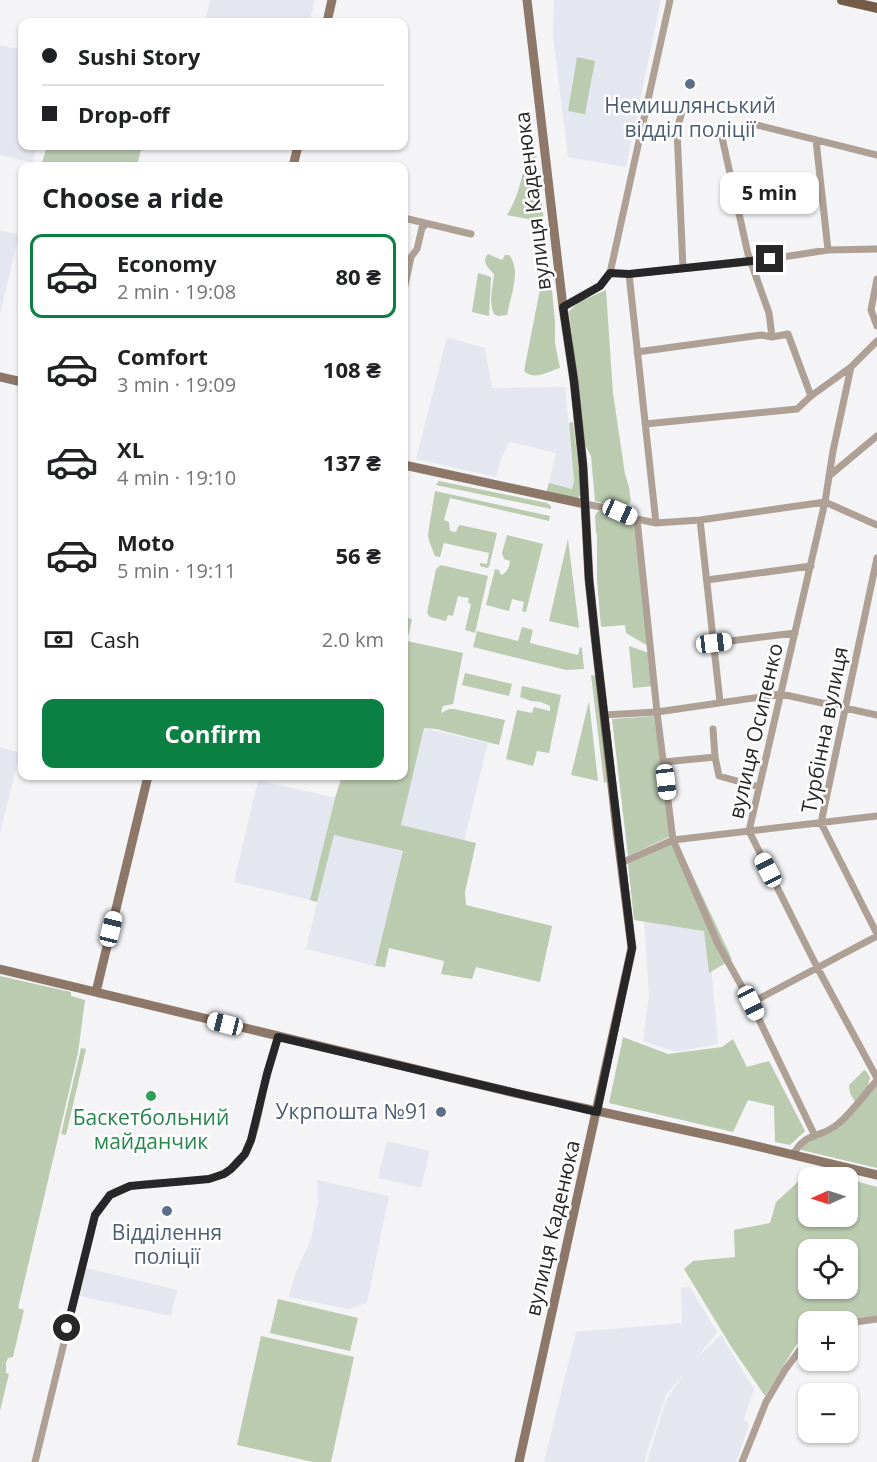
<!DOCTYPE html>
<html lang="en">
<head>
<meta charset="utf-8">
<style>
  :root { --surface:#fff; --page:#f2f2f2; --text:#202124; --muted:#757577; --line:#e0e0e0; --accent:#0b8043 }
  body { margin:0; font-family:"Open Sans",sans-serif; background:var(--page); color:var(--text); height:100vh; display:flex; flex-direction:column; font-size:22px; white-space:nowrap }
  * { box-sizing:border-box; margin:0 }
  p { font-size:20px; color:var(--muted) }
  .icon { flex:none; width:33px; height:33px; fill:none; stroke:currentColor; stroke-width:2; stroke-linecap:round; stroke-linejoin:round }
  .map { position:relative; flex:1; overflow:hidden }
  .sheet { position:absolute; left:18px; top:162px; width:390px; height:618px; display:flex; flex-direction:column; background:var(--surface); border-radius:12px; box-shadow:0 2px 4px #0004 }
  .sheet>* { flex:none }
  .hud { position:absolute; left:18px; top:18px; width:390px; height:132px; border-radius:12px; box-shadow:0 2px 4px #0004; display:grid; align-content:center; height:132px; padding:0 24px; background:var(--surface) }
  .needle { width:39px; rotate:267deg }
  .fabs { position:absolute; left:798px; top:1167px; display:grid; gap:12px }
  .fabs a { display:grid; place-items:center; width:60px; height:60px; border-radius:12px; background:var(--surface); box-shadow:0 2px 4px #0004; font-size:30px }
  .end { position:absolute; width:27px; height:27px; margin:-14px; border:8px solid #272728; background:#fff; box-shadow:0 0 0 3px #fff }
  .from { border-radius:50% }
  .bubble { position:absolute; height:42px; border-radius:12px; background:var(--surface); box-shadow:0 2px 4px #0004; font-size:20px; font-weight:700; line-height:42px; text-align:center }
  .car { position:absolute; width:18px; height:36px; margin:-18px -9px; border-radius:8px; box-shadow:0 0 4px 2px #0007; background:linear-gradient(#fff 24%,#345 0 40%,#fff 0 76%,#345 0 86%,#fff 0) }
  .hud b { display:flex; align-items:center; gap:21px; height:57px; font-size:22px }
  .hud b+b { border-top:2px solid var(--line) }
  .hud i { width:15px; height:15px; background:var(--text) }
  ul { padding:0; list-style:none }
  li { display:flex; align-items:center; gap:18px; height:84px; margin:0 12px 9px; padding:0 12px; border:3px solid transparent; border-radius:12px }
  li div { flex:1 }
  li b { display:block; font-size:22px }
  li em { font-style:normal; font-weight:700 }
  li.current { border-color:var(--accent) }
  li>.icon { width:54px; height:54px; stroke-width:1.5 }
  h2 { padding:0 24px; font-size:27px; line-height:72px }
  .pay { display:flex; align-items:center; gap:15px; height:66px; padding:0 24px; font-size:22px }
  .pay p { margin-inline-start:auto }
  .button { display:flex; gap:12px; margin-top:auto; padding:12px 24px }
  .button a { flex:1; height:69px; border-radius:12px; background:var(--accent); color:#fff; font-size:24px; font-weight:700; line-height:69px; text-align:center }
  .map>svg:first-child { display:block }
</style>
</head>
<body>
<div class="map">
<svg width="877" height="1462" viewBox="0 0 877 1462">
  <rect width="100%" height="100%" fill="#f4f4f6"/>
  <path fill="#e4e7f0" d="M 210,0 L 315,0 L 309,22 L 205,22 Z
    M 554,0 L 661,0 L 626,167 L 568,157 L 553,36 Z
    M 0,45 L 22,50 L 22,146 L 37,146 L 33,163 L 0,155 Z
    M 0,230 L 19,235 L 0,314 Z
    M 447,337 L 485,348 L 492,388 L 565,387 L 574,481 L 572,489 L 549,483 L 556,453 L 510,442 L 501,459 L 496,477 L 416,459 Z
    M 424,728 L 488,743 L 464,841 L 401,825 Z
    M 0,747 L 20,753 L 0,833 Z
    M 258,780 L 335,798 L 310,900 L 234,882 Z
    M 333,834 L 403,852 L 375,966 L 306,949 Z
    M 644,918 L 708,930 L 718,1044 L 676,1052 L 643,1041 L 649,996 Z
    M 387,1141 L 430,1151 L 421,1188 L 378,1178 Z
    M 317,1180 L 389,1196 L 367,1303 L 348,1309 L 289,1297 L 295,1275 L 311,1239 L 318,1203 Z
    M 82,1267 L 177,1290 L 171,1316 L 75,1295 Z
    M 690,1287 L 717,1332 L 697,1358 L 721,1335 L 754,1389 L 744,1419 L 749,1425 L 736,1462 L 647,1462 L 666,1400 L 685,1372 L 666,1395 L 644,1462 L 544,1462 L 576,1332 L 682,1323 L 681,1288 Z"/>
  <path fill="#bacbb0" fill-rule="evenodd" d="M 577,57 L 595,61 L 585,114 L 568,111 Z
    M 530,143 L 535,144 L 544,222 L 507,215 C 521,193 523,168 530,143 Z
    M 47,146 L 142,146 L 137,166 L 41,166 Z
    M 488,254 L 502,260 L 505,255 L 509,255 C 522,270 510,298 507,315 L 498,316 L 494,314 C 488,301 493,287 494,274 C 488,268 481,261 488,254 Z
    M 546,269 L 551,273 L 552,290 L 555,322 L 555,343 L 560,368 C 547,372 534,381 524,371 L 539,294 Z
    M 478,273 L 491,277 L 489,316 L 472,312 Z
    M 606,290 L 613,393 L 625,474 L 629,487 L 631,502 L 622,508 L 595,501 L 591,456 L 585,445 L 569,311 L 579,302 Z
    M 573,422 L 581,487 L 581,494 L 578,498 L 546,493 L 549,483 L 572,489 L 574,481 L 569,423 Z
    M 439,481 L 547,503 L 551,506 L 551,509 L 436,485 Z
    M 435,491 L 550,516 L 549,521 L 450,498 L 444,520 L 449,522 L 450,531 L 456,532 L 458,527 L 460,525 L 497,533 L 489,567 L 487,568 L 480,566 L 480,563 L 487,564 L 489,553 L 444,543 L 440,557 L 435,556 L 429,541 L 428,534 Z
    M 600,511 L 613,511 L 632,519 L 635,524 L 648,646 L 626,633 L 625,625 L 601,627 L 597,580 L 597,534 L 596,533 L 595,516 L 597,512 Z
    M 507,535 L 543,544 L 526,612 L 522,611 L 524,602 L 512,599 L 509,611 L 486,605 L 495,569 L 499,570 L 501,575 C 508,572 509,567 510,561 L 504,559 L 502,553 Z
    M 568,539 L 579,628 L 549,621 Z
    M 441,565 L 488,576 L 475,633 L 465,630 L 471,604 L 468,603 L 469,598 L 458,596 L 453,616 L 448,615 L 446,621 L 430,617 L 427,613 L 436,569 Z
    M 404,617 L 412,619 L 407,641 L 463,653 L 453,704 L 443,706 L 441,713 L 449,709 L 454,709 L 505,720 L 499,745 L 436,729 L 424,728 L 401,825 L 476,843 L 465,892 L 466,905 L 552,926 L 540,982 L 476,967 L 472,979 L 441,974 L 444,961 L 389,948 L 385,967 L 375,966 L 403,851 L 334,835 L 317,902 L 310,900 L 335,798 L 342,776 L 404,776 Z
    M 522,627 L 533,630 L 530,643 L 578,655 L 580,647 L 582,648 L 584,669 L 566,670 L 473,647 L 477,631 L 518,641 Z
    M 629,646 L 649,653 L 652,686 L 633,688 Z
    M 465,673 L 512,684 L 509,696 L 462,685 Z
    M 591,675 L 596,676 L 607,782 L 604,783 Z
    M 522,686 L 561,695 L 549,753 L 537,751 L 533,766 L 506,759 L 517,710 L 532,713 L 534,707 L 550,711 L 550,706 L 541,702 L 531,701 L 520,697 Z
    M 589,701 L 598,781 L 571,775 Z
    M 654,716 L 671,836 L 628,856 L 612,719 Z
    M 669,844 L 678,844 L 732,959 L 709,973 L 704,931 L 634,920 L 628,864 Z
    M 0,976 L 71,992 L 71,996 L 85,1000 L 78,1053 L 18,1308 L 24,1310 L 13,1357 L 8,1358 L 6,1363 L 6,1373 L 9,1374 L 0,1411 Z
    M 623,1037 L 668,1054 L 722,1047 L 733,1039 L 747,1067 L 769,1061 L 805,1131 L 790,1145 L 775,1142 L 774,1106 L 748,1100 L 733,1132 L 609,1103 Z
    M 81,1048 L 86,1049 L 66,1135 L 61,1134 Z
    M 864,1070 L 866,1071 L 870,1077 L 868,1086 L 877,1080 L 877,1168 L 801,1150 L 804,1142 L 822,1136 L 856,1104 L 850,1093 L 849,1085 Z
    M 811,1170 L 842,1177 L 808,1178 L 808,1216 L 848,1216 L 848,1179 L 877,1187 L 877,1316 L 827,1321 L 808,1322 L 808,1326 L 765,1396 L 732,1348 L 684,1269 L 693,1261 L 735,1257 L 734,1230 L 770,1223 L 776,1202 ZM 808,1250 L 848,1250 L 848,1288 L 808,1288 Z
    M 278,1299 L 358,1318 L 350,1351 L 270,1333 Z
    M 261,1336 L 354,1357 L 331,1462 L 313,1462 L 237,1445 Z"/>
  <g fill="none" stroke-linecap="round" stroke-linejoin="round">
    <path stroke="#afa095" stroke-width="7" d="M 683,108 L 677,129 L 683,269
      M 749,123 L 877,155
      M 721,133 L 748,254 L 769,313 L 772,337 L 788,334 L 811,396
      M 816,140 L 828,250
      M 404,218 L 471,234
      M 610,273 L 629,274 L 751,262 L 828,250 L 877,249
      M 629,274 L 656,523
      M 877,279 L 871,310 L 877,326
      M 404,290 L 411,257 L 417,249 L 422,228 L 426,224
      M 563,307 L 600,286 L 610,273 L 670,0
      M 637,352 L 761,335 L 772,337
      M 851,367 L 833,451 L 825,502 L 749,831 L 817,967 L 877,1078
      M 645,424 L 797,409 L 811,396 L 851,367 L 877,341
      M 829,476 L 877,436
      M 585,504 L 617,510 L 637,519 L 656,523 L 700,520 L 825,502 L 877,525
      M 637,519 L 657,712 L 673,840 L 718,944 L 751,1003 L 815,1136
      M 700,520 L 720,702
      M 877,558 L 821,823 L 877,934
      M 707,580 L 811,566
      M 714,643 L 795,633
      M 604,715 L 657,712 L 781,694 L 877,715
      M 713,729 L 715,757
      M 664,762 L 715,757 L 719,776 L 759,787
      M 621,863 L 673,840 L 877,816
      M 751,1003 L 877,936
      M 793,1155 C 806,1130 820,1140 839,1123 C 851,1113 866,1093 877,1080
      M 848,1323 L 877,1319
      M 35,1462 L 95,1215 C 100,1209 105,1199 112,1194 C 152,1170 220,1199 246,1152 C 257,1133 261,1098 266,1077 C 269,1063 275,1051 278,1037
      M 742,1462 L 766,1402 L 785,1370 L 808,1339"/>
    <path stroke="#8c7768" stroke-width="9" d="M 327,22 L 332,0
      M 293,166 L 298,146
      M 0,377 L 22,382
      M 404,465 L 585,504
      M 0,969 L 515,1093 L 735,1141 L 877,1175
      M 96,992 L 148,776
      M 519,1462 L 632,948 L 617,830 L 595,636 L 589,579 L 583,466 L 574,381 L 563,307 L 527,0"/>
    <path stroke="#735b48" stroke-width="10" d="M 842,0 L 877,8"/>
  </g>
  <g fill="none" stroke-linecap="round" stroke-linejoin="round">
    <path stroke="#272728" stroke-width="8" d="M 67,1328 L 95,1215 L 110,1195 L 130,1186 L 209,1179 L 224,1174 L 231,1169 L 245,1154 L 251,1140 L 267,1074 L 278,1037 L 597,1112 L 632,948 L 597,654 L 589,579 L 583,466 L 574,381 L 563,307 L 600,286 L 610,273 L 629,274 L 770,259"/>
  </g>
  <g fill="#5c6f8a" stroke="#fff" stroke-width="2">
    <circle cx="690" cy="84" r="6"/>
    <circle cx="441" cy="1112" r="6"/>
    <circle cx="167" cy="1211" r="6"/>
  </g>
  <circle fill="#2e9e5b" stroke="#fff" stroke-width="2" cx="151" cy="1096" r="6"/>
  <g text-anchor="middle" stroke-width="5" stroke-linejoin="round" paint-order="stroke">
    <g font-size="21" fill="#4e5e75" stroke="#fff">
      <text x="690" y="113">Немишлянський<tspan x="690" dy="24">відділ поліції</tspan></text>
      <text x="429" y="1119" text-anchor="end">Укрпошта №91</text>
      <text x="167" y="1240">Відділення<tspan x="167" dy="24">поліції</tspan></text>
    </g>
    <g font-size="21" fill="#272728" stroke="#fff">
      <text transform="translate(533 201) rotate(-97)" y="7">вулиця Каденюка</text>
      <text transform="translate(825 730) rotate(-79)" y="7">Турбінна вулиця</text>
      <text transform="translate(756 731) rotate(-77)" y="7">вулиця Осипенко</text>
      <text transform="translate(553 1228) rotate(-77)" y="7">вулиця Каденюка</text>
    </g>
    <g font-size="21" fill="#27864d" stroke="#fff">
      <text x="151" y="1125">Баскетбольний<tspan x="151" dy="24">майданчик</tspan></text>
    </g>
  </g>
</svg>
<div class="fabs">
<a><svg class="needle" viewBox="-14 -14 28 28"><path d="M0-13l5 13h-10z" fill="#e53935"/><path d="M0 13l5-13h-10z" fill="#757577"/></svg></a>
<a><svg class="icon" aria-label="locate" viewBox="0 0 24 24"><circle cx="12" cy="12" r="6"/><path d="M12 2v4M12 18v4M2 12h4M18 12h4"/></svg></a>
<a>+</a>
<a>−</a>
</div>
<i class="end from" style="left:67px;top:1328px"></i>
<i class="end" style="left:770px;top:259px"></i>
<div class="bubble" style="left:720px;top:172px;width:99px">5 min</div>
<i class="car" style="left:620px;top:512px;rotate:114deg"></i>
<i class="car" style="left:714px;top:643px;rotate:83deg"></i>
<i class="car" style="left:666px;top:782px;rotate:173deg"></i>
<i class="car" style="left:768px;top:870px;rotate:333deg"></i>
<i class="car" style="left:111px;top:929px;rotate:14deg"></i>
<i class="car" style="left:751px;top:1003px;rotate:154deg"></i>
<i class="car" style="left:225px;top:1024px;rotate:284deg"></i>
<div class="hud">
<b><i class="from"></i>Sushi Story</b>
<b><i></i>Drop-off</b>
</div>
<section class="sheet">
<h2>Choose a ride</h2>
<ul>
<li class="current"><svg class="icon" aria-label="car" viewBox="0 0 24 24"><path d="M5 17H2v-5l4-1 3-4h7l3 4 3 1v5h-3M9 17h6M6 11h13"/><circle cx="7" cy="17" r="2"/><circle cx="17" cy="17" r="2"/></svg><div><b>Economy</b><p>2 min · 19:08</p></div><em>80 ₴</em></li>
<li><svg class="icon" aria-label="car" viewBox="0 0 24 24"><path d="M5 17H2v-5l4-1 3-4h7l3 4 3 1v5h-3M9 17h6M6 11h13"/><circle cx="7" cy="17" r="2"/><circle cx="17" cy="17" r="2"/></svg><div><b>Comfort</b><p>3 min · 19:09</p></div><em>108 ₴</em></li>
<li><svg class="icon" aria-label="car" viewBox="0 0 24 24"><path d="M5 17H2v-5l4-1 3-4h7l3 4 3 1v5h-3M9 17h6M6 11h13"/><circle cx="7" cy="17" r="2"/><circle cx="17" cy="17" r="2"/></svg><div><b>XL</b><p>4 min · 19:10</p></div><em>137 ₴</em></li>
<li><svg class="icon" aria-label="car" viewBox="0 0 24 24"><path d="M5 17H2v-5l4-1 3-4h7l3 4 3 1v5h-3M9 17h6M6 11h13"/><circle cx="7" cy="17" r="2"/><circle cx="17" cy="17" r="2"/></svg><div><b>Moto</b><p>5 min · 19:11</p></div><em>56 ₴</em></li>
</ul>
<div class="pay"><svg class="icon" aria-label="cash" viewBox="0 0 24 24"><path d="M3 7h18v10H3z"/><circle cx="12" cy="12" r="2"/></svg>Cash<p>2.0 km</p></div>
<div class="button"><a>Confirm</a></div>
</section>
</div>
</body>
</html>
